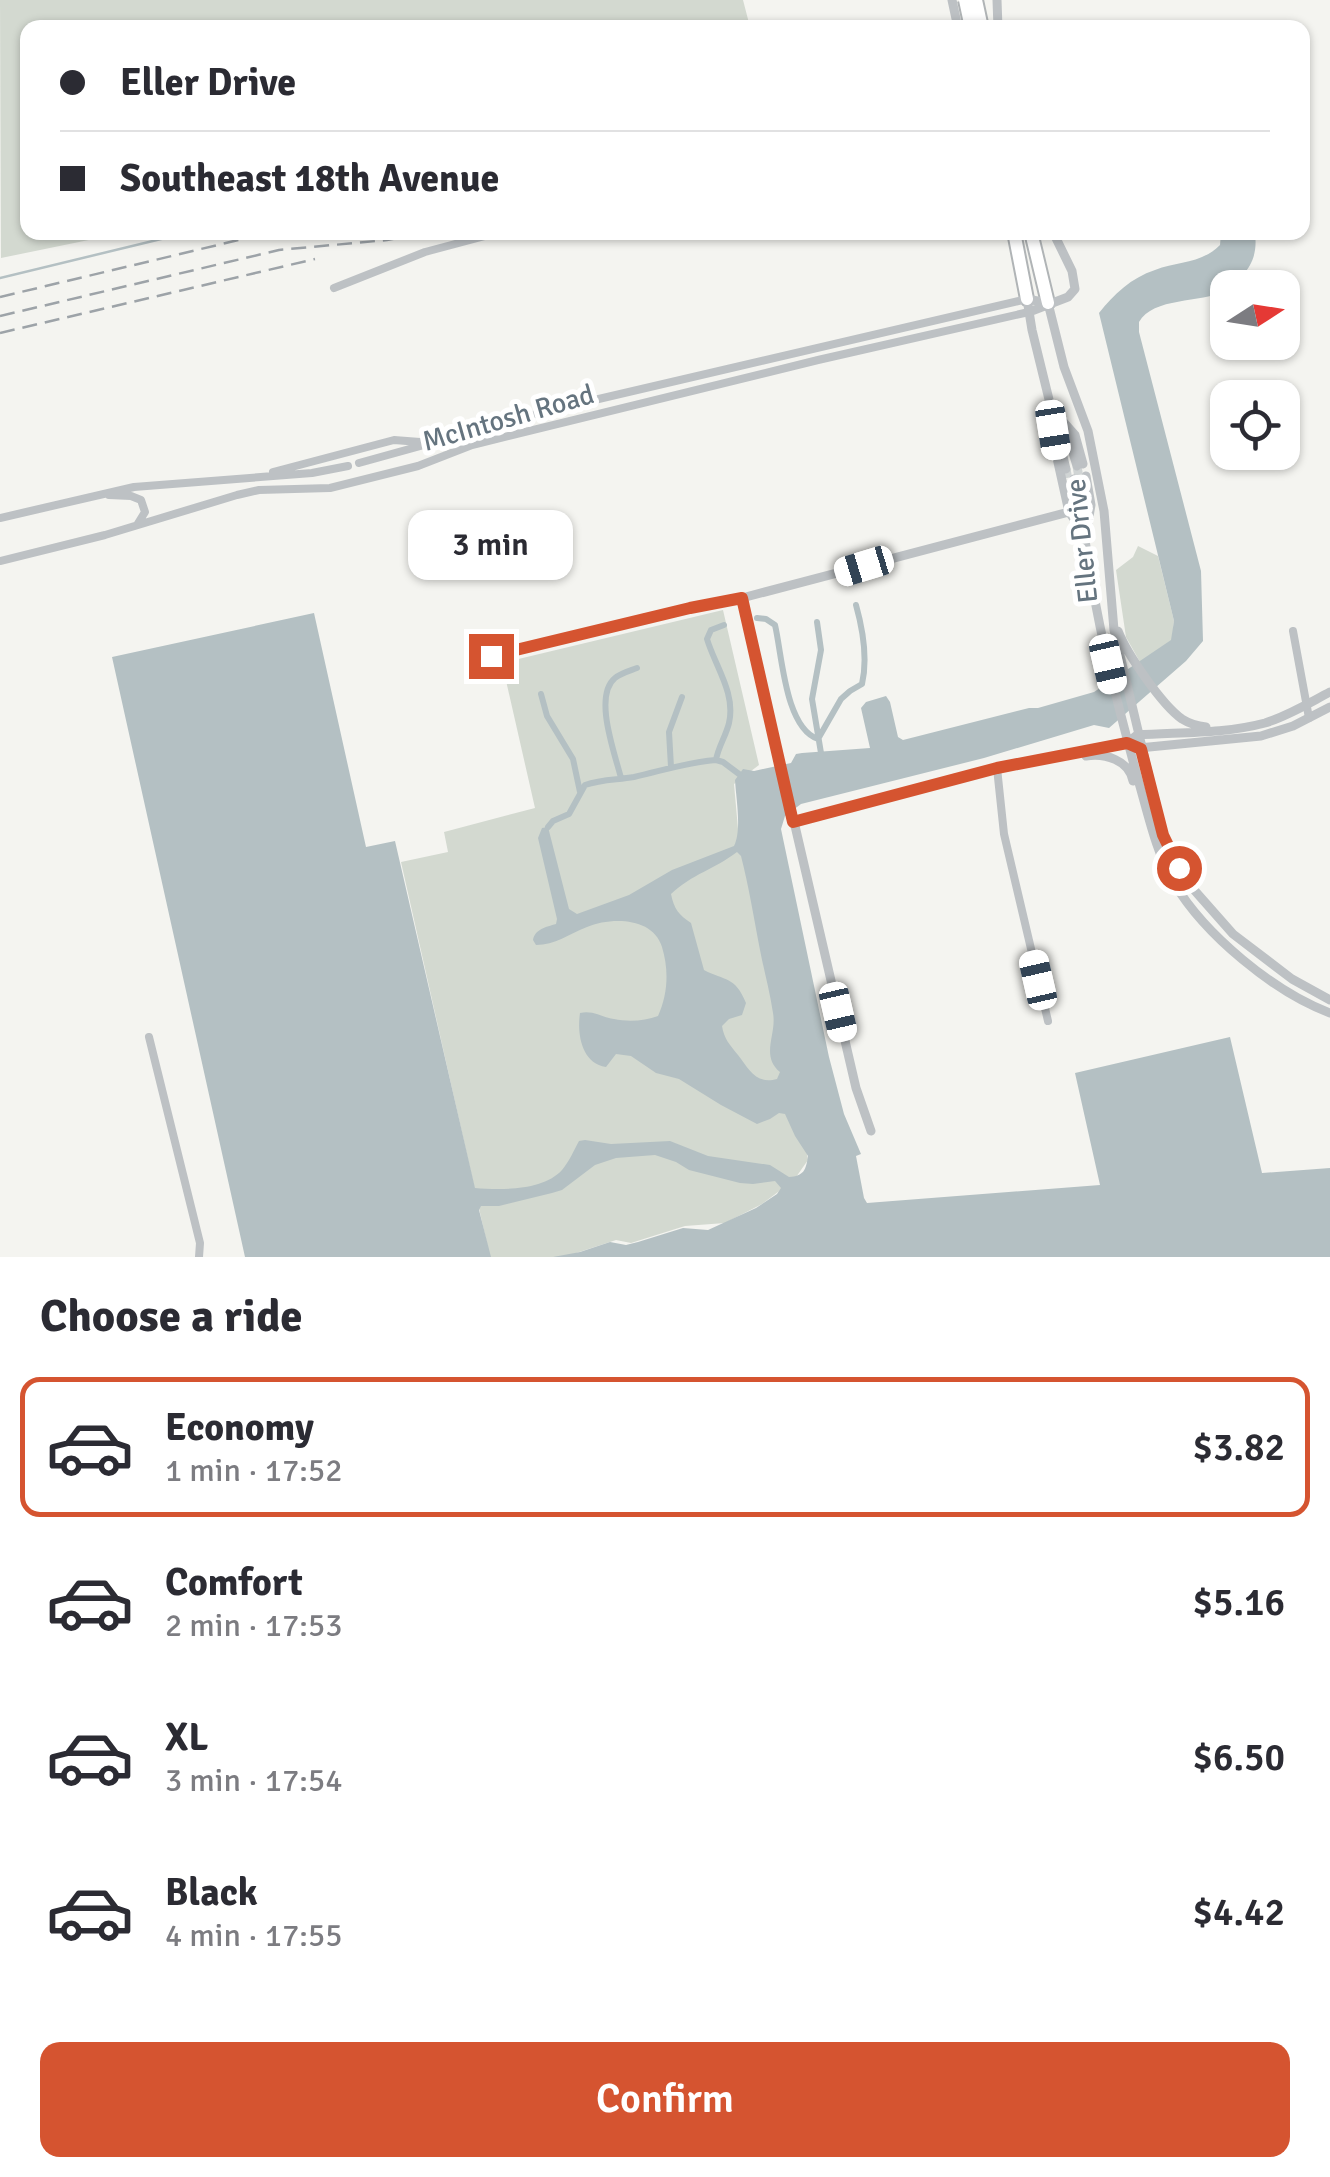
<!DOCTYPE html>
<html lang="en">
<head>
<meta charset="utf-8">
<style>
  :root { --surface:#fff; --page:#f7f7f7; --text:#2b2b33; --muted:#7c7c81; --line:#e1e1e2; --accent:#d55430 }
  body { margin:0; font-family:Signika,sans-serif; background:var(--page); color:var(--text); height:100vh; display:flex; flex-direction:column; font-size:38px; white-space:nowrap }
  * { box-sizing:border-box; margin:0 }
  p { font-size:32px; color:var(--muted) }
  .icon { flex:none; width:55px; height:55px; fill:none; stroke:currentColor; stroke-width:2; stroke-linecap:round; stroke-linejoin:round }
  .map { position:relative; height:1257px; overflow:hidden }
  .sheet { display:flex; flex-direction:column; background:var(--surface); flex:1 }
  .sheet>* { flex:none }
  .hud { position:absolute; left:20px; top:20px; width:1290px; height:220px; border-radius:20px; box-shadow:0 2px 8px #0004; display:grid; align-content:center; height:220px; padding:0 40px; background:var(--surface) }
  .needle { width:65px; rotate:78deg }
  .buttons { position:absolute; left:1210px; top:270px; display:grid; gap:20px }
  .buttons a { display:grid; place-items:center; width:90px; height:90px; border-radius:20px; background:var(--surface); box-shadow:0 2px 8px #0004; font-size:50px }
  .end { position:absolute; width:45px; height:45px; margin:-22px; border:12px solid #d55430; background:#fff; box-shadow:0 0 0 5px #fff }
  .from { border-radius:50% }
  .bubble { position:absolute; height:70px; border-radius:20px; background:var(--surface); box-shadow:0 2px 8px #0004; font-size:32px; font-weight:600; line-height:70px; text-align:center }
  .car { position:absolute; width:30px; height:60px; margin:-30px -15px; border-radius:12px; box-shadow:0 0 8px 2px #0007; background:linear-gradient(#fff 24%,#345 0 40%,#fff 0 76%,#345 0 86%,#fff 0) }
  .hud b { display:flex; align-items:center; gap:35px; height:95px; font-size:38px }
  .hud b+b { border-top:2px solid var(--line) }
  .hud i { width:25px; height:25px; background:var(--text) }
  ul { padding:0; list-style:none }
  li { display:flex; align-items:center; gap:30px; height:140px; margin:0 20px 15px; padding:0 20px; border:5px solid transparent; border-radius:20px }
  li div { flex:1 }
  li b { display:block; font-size:38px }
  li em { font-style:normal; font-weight:600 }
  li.active { border-color:var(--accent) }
  li>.icon { width:90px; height:90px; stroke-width:1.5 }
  h2 { padding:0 40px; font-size:45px; line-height:120px }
  .button { display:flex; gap:20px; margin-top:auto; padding:20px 40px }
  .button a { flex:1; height:115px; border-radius:20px; background:var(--accent); color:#fff; font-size:40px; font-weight:600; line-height:115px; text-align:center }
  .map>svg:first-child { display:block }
</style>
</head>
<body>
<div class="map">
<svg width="1330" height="1257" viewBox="0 0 1330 1257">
  <rect width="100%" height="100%" fill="#f4f4f0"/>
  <path fill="#d3d9d0" d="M 0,0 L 743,0 L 750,27 L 28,28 L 28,232 L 123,233 L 1,258 Z
    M 1138,546 L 1158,556 L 1174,621 L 1172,640 L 1140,662 L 1126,637 L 1116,570 L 1133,557 Z
    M 723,610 L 759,765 L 734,784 L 738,829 L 797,1096 L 808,1160 L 794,1180 L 762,1204 L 725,1223 L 685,1226 L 631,1243 L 616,1240 L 564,1257 L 490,1257 L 401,862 L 448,852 L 444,832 L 535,808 L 502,663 Z"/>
  <path fill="#b4c0c3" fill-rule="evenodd" d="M 1221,233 L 1255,233 C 1257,250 1254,263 1242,276 C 1237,281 1230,288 1225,291 C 1201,303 1153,297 1139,322 L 1139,332 L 1201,571 L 1203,641 L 1186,661 L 1109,728 L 1094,725 L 984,758 L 801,804 L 785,816 L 781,829 L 829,1057 L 844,1114 L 861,1154 L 856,1156 L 864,1198 L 867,1203 L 1100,1185 L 1075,1073 L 1230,1037 L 1262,1173 L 1330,1168 L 1330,1257 L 553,1257 L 580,1252 L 610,1242 L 626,1245 L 638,1242 L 683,1228 L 708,1230 L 756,1208 L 777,1194 L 781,1188 L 775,1181 L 753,1184 L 740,1183 L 689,1170 L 676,1162 L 655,1155 L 616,1158 L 595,1165 L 562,1190 L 552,1193 L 499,1206 L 481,1206 L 479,1210 L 491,1257 L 245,1257 L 112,657 L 314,613 L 366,847 L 395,841 L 475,1188 C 501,1190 543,1191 562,1170 C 569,1162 574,1150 579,1141 L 585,1140 L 611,1144 L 670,1141 L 708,1156 L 770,1165 L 789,1177 C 804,1176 806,1170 808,1156 L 795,1136 L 785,1114 L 779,1113 L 770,1119 L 757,1124 L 721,1105 L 679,1079 L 656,1073 L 631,1056 L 616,1054 L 606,1067 C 581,1063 577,1033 580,1013 C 593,1010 601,1017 614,1019 C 628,1022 645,1021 658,1016 C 668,994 669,970 662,947 C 653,917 611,917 587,927 C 569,934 555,945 536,945 L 533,940 C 535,929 546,927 556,924 L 557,919 L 538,838 L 542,828 L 548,827 L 569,909 L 577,914 L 629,895 L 672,870 L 734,846 C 742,830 736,798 735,780 L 743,769 L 754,771 L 791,763 L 796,754 L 802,753 L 870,748 L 861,708 L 866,702 L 886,696 L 890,702 L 898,737 L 903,740 L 1029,708 L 1038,708 L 1094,692 L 1171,640 L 1174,621 L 1099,313 C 1114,294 1131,278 1155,270 C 1178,261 1201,264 1220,245 ZM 737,852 L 741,856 C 749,887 754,919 760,950 C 764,971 770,992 773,1013 C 777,1035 760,1055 780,1072 L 777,1079 C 756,1085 749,1069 738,1055 C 730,1045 724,1039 722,1026 L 729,1019 L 742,1015 L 746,1003 C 735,976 725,981 704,970 L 691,923 C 679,915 674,909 671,894 C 692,874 715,869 737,852 Z"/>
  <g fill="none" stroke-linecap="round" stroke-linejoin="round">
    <path stroke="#b4c0c3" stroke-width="2.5" d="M 0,278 L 190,232"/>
    <path stroke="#b4c0c3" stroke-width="6" d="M 757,618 L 766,619 L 775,625 C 782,654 785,728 818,739 L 841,699 L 850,691 L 862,684 C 868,658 863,630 856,605
      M 817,622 L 821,650 L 812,699 L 821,753
      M 541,694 L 547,716 L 573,759 L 580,792
      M 716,760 C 718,747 726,736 729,723 C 736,693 715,666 707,639 L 711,630 L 724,625
      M 671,767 L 669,732 L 682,697
      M 621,778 C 615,754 593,696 615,678 C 621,673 629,671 637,668
      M 548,827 L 553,821 L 569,814 L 585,785 C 602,779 617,780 634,777 C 661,771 688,762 716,760 L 723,762 L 739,774"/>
    <path stroke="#d0d4d4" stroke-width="9" stroke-dasharray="9 4.5" stroke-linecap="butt" d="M 1077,466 L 1079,478
      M 1066,469 L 1068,480"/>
    <g stroke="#b0b4b6" stroke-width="16">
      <path id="motorway" d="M 1014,232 L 1027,299
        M 1031,232 L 1048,303"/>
    </g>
    <path stroke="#bdc1c4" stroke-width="8" d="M 334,288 L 425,252 L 500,232
      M 359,463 L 543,412 L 1027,299
      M 273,472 L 394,440 L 420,442
      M 109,495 L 131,496 L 141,500 L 145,512 L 137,525
      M 0,518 L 134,487 L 312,473 L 348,466
      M 0,561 L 105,535 L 237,495 L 259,490 L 330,488 L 418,466 L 472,445 L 818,360 L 1029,312
      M 1293,631 L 1309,718
      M 997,768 L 1004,834 L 1048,1021
      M 149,1037 L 200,1243 L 199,1257"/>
    <path stroke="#bdc1c4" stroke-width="9" d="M 952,0 L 958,28
      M 997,0 L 998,28
      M 1048,303 L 1064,367 L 1088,431 L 1104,511 L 1114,630 L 1163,835 L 1188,883 L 1233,934 L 1292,979 L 1330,1000
      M 1048,303 L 1027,299 L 1032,330 L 1066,469
      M 1029,312 L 1068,297 L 1075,289 L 1072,271 L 1053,232
      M 1051,408 L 1075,435 L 1083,464
      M 1067,433 L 1077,466
      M 1057,458 L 1069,512 L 1083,532
      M 1086,476 L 1091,505 L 1087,528
      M 1074,479 C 1083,521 1088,564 1096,606 C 1107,664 1122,720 1137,776 C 1148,813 1155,850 1174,883 C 1205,935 1274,992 1330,1013
      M 742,598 L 856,1088 L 871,1131
      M 1118,631 C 1127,654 1162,705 1182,719 C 1190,724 1197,726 1206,727
      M 491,656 L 691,608 L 742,598 L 1069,512
      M 1139,748 L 1261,736 L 1293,726 L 1330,707
      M 1086,756 C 1105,753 1129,760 1133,781
      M 793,822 L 997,768 L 1127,743 L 1137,735 C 1179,732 1224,734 1265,723 C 1288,716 1309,703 1330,692"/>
    <use href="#motorway" stroke="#fff" stroke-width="12"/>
    <path stroke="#9da3a8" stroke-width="2.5" stroke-dasharray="15 8" stroke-linecap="butt" d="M 967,28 L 975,0
      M 0,297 L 247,238 L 313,232
      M 0,316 L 279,250 L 387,240 L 428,232
      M 0,333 L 315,259"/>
    <g stroke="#b0b4b6" stroke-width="16" stroke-linecap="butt">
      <path id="motorway-bridge" d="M 965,0 L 971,28
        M 976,0 L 982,28"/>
    </g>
    <use href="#motorway-bridge" stroke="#fff" stroke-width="12"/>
  </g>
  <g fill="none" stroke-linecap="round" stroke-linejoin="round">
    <path stroke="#d55430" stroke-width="12" d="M 491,656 L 690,608 L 742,598 L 793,822 L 997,768 L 1127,743 L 1141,749 L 1163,835 L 1179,868"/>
  </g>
  <g text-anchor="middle" stroke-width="10" stroke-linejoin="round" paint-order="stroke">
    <g font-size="28" fill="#65747f" stroke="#fff">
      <text transform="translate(508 417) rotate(-16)" y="10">McIntosh Road</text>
      <text transform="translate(1081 541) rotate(-96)" y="10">Eller Drive</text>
    </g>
  </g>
</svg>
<div class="buttons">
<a><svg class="needle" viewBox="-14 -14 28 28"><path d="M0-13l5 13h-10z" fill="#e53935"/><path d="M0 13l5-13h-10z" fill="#7c7c81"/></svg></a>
<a><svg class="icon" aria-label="locate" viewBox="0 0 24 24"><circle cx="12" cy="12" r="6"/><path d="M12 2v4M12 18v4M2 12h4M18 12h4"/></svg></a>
</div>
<i class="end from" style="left:1179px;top:868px"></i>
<i class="end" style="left:491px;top:656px"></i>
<div class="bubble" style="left:408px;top:510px;width:165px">3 min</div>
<i class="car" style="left:1053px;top:430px;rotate:171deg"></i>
<i class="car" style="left:864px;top:566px;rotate:253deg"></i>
<i class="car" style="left:1108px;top:664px;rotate:167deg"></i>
<i class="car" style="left:1038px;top:980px;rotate:347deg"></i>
<i class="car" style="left:838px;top:1012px;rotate:167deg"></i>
<div class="hud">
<b><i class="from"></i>Eller Drive</b>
<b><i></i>Southeast 18th Avenue</b>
</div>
</div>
<section class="sheet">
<h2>Choose a ride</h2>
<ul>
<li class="active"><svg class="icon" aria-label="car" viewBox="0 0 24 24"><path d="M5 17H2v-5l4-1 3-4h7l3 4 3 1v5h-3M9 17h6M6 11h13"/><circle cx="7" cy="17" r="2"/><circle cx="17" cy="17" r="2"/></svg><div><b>Economy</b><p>1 min · 17:52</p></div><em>$3.82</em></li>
<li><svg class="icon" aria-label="car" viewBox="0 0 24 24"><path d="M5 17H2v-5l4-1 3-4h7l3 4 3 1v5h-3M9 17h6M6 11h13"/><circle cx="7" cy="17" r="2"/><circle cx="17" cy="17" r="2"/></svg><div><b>Comfort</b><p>2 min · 17:53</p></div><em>$5.16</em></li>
<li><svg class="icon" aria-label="car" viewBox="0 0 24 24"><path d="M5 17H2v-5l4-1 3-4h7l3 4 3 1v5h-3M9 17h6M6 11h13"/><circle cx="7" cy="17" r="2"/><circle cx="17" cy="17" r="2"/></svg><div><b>XL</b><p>3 min · 17:54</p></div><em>$6.50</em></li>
<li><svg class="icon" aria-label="car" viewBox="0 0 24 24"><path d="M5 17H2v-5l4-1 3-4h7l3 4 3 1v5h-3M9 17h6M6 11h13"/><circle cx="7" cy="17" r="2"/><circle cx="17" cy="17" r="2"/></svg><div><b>Black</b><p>4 min · 17:55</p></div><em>$4.42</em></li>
</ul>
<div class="button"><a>Confirm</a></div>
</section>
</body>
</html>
